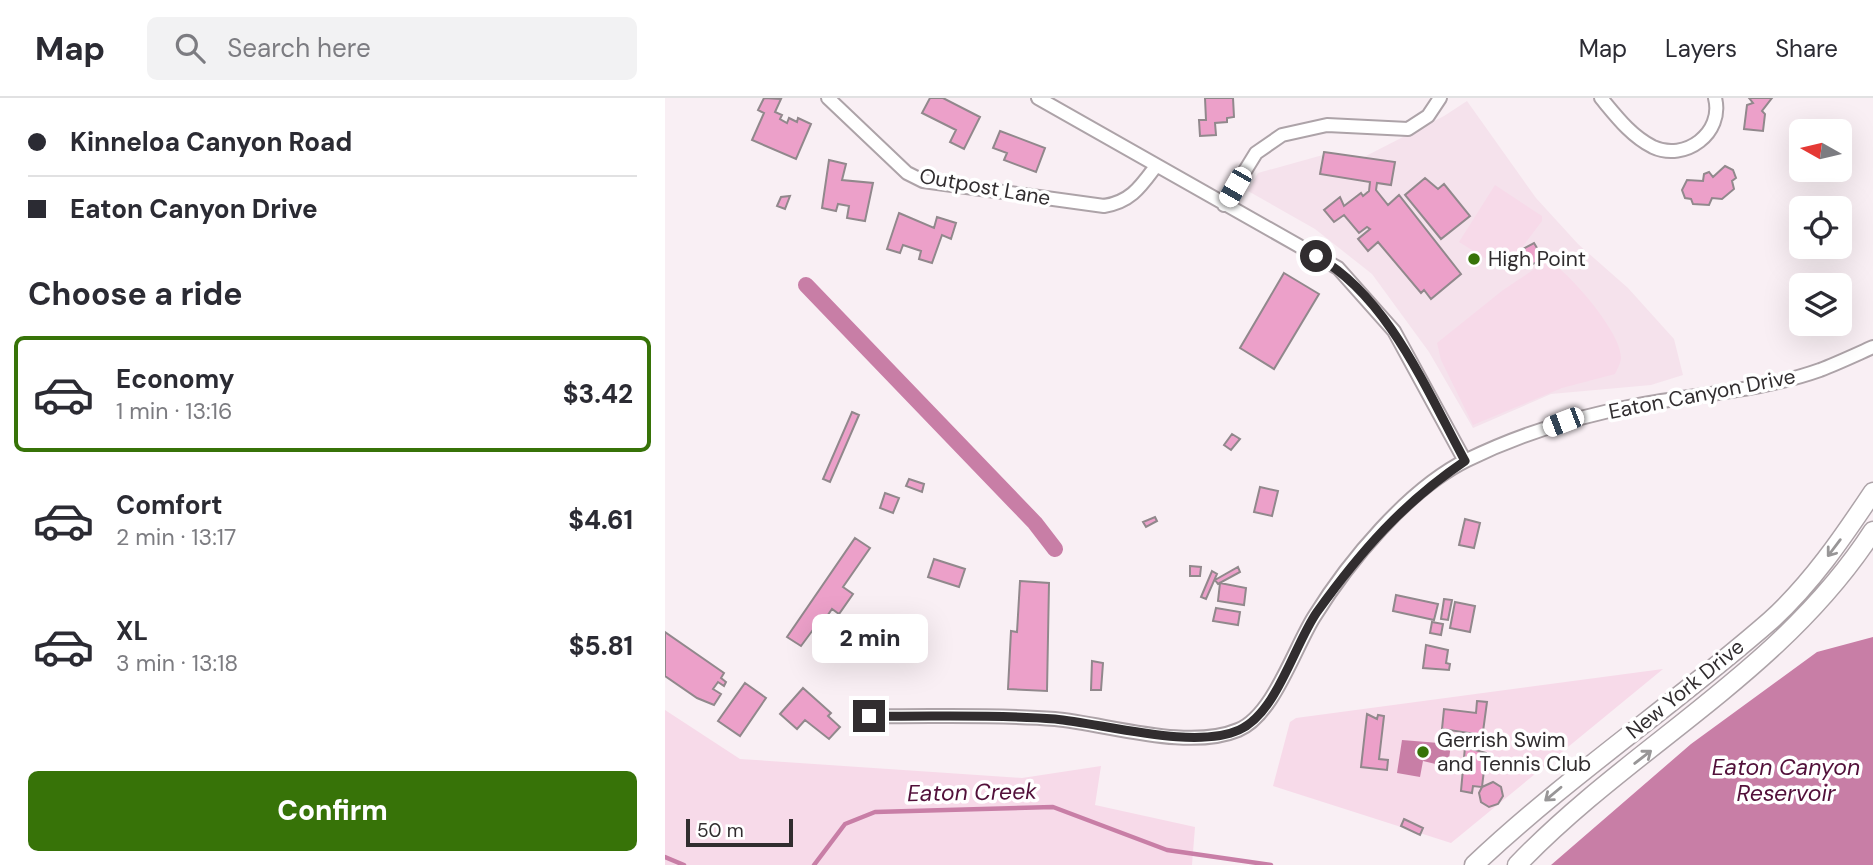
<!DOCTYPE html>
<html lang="en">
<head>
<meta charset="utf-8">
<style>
  :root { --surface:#fff; --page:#f2f2f3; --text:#2b2b33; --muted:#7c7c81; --line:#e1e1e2; --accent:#377308 }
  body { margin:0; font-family:"DM Sans",sans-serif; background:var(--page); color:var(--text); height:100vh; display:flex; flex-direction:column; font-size:26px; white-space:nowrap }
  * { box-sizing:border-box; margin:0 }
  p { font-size:23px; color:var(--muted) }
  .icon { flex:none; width:38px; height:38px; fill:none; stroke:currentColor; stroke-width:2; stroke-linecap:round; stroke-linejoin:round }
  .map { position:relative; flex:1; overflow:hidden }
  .sheet { display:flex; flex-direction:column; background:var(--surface); width:665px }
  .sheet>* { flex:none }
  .guide { display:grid; align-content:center; height:154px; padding:0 28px; background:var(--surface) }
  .needle { width:46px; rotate:278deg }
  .controls { position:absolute; left:1124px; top:21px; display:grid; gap:14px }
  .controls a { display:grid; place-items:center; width:63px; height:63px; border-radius:10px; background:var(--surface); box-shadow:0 7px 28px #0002; font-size:35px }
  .scale { position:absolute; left:21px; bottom:18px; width:107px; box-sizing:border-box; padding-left:7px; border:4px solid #312d2f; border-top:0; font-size:19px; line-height:24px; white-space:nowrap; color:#312d2f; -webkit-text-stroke:5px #fff; paint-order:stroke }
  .end { position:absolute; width:32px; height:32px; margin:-16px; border:9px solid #312d2f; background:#fff; box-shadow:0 0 0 4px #fff }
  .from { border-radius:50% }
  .bubble { position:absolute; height:49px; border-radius:10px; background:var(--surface); box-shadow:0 7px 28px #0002; font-size:23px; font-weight:800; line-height:49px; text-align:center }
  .car { position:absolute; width:21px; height:42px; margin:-21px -10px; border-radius:9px; box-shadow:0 0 5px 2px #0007; background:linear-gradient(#fff 24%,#345 0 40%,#fff 0 76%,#345 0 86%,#fff 0) }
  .guide b { display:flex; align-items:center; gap:24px; height:66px; font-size:26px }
  .guide b+b { border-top:2px solid var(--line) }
  .guide i { width:18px; height:18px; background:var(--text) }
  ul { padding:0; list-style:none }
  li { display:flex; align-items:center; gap:21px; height:116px; margin:0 14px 10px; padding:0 14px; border:4px solid transparent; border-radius:10px }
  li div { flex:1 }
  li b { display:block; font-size:26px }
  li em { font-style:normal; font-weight:800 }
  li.on { border-color:var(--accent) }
  li>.icon { width:63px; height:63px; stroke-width:1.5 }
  h2 { padding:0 28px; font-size:32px; line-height:84px }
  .button { display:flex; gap:14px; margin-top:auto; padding:14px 28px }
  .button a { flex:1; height:80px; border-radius:10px; background:var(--accent); color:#fff; font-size:28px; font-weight:800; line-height:80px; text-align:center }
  header { display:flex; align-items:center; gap:42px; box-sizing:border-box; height:98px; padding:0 35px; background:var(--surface); border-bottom:2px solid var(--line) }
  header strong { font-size:33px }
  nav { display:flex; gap:38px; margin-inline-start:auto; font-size:24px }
  .search { width:490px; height:63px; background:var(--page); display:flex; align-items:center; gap:18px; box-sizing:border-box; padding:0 24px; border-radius:10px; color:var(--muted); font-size:26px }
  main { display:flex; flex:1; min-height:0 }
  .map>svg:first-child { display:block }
</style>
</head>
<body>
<header>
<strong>Map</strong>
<div class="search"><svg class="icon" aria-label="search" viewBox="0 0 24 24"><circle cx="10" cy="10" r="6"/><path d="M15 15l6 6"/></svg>Search here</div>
<nav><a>Map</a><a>Layers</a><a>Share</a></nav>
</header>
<main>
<section class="sheet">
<div class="guide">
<b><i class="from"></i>Kinneloa Canyon Road</b>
<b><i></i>Eaton Canyon Drive</b>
</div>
<h2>Choose a ride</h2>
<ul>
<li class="on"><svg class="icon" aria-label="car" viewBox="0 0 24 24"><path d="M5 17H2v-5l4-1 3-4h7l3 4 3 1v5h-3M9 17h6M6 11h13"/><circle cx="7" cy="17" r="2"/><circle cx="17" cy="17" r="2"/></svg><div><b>Economy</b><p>1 min · 13:16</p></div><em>$3.42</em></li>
<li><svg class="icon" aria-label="car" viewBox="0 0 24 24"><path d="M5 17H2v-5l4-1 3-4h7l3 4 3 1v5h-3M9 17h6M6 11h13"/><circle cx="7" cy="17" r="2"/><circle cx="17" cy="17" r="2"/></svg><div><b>Comfort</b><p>2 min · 13:17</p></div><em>$4.61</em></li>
<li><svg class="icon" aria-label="car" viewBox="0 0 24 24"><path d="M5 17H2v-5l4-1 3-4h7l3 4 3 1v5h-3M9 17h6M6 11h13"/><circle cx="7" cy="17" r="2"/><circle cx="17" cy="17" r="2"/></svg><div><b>XL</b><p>3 min · 13:18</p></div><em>$5.81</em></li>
</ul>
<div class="button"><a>Confirm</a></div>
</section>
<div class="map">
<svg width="1208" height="767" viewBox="0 0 1208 767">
  <rect width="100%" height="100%" fill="#f9eff4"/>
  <path fill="#f5e2ec" d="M 802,3 L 871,100 L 913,146 L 963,190 L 1009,241 L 1018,277 L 986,287 L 886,296 L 808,330 L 764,254 L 707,176 L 650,131 L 583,93 L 593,75 L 665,55 L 699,59 L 779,18 Z"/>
  <path fill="#f7dae9" d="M 830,87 L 877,118 L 877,123 L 852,156 L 823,162 L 794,144 Z
    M 883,162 C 904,174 958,236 956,261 C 955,266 952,272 950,276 L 897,290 L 808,327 L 776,262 L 772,245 L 838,192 Z
    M 998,571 L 786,745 L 608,688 L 625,624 L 631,620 Z
    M 0,612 L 75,661 L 357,680 L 436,668 L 430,707 L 530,729 L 527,767 L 0,767 Z"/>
  <path fill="#c87ea6" d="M 1208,539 L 1208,767 L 886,767 L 1026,646 L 1152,554 Z
    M 737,642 L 786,646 L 783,669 L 758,663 L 755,679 L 732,675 Z"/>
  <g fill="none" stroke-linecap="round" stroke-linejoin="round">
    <path stroke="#c87ea6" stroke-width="4.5" d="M 0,759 L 19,767
      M 149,767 L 180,726 L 210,714 L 388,709 L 502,752 L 606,767"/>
    <path stroke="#c87ea6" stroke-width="16" d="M 141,187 L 370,425 L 390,451"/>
  </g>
  <path fill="#eca0c9" stroke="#91888c" stroke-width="2" d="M 99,0 L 116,1 L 110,14 L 117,17 L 115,21 L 122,25 L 124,20 L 132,24 L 133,20 L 146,26 L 131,61 L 87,42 L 99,15 L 93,12 Z
    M 265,0 L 278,0 L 315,19 L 299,51 L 285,44 L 291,32 L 257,15 Z
    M 540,0 L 568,0 L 569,19 L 562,20 L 562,24 L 550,25 L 551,37 L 535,38 L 534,22 L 541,22 Z
    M 1084,0 L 1107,0 L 1097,13 L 1100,16 L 1098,33 L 1079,31 L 1082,7 L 1088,5 Z
    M 335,33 L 380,50 L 371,74 L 339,62 L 342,55 L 328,50 Z
    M 659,54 L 730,64 L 726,87 L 712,85 L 711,92 L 723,107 L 734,97 L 796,176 L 766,201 L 759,192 L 756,195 L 713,144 L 703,153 L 693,141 L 705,131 L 702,129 L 694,135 L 679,117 L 669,124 L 659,112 L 675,99 L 679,108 L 696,95 L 698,98 L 704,93 L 705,84 L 655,76 Z
    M 164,62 L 181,66 L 177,82 L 208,85 L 200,123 L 182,120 L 184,108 L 173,106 L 171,113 L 157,110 Z
    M 1060,68 L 1068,72 L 1071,80 L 1067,83 L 1069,91 L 1057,101 L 1047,100 L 1044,107 L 1028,106 L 1026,101 L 1020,100 L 1017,92 L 1022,82 L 1038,83 L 1039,76 L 1044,74 L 1048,79 Z
    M 760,80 L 773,91 L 779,86 L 805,118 L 776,141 L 740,97 Z
    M 125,98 L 120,111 L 112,108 L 116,99 Z
    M 234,115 L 269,130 L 272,119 L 291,125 L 286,141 L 277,137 L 267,165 L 254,161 L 256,153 L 238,147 L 235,155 L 222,151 Z
    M 869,145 L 878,160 L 863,169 L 854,153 Z
    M 619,175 L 654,196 L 609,271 L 575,250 Z
    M 187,314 L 194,317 L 165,384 L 158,381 Z
    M 567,336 L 575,341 L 566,352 L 559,347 Z
    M 244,381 L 259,386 L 257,394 L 241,388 Z
    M 595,389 L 613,393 L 607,418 L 589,414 Z
    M 220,395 L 234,400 L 228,415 L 215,410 Z
    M 490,419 L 492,423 L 481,429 L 478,424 Z
    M 800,421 L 815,425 L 809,450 L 794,447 Z
    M 190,440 L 205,450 L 178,489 L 188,496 L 174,516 L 167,511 L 156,527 L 153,525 L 136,548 L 122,539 Z
    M 269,461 L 300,471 L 294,489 L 263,479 Z
    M 525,468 L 536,469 L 535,478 L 525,478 Z
    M 573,469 L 575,474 L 553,486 L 550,482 Z
    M 547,473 L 552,476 L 541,501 L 536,499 Z
    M 355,483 L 384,485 L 382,593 L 343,591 L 346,533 L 352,534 Z
    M 555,485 L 581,490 L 579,507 L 553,503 Z
    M 731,497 L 773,506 L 769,522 L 728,513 Z
    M 779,501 L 787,502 L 783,522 L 776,521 Z
    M 790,504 L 810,508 L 805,534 L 785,530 Z
    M 551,510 L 575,514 L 573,527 L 548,523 Z
    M 767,524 L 778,526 L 776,537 L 765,535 Z
    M 0,534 L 59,575 L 56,580 L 61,584 L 59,588 L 53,584 L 48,591 L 56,596 L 49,607 L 32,600 L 0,578 Z
    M 761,547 L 783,552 L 781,565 L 785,566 L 784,572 L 758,570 Z
    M 427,563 L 438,565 L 436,592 L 426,592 Z
    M 80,585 L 101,600 L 75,638 L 53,623 Z
    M 138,590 L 166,615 L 163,618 L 175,629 L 164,641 L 140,622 L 132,631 L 115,616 Z
    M 812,603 L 822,604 L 817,641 L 810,640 L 811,636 L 777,631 L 779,611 L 811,615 Z
    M 702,616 L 712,621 L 713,617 L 719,618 L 714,661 L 723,662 L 722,672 L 696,669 Z
    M 800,649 L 821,655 L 817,689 L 828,684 L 836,689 L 838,698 L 833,706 L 824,709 L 816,704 L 814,695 L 817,689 L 808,688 L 807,695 L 796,693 Z
    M 739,721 L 758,730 L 755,737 L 736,728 Z"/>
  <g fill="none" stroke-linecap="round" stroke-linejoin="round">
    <g stroke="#ada3a8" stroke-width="16">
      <path id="street" d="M 163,0 L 242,75 L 258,83 L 439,108 C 466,104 476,88 491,68
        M 373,0 L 673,170 L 729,233 L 800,363
        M 936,0 C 951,18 966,38 988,49 C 1020,64 1059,35 1050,0
        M 559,107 L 591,55 L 617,37 L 662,27 L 743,31 L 763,18 L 775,0
        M 204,618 C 265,619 328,616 390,621 C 443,626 523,653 573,632 C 608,618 629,551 649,519 C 683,464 743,391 802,362 C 855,336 914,318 973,307 C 1033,296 1096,293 1155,272 C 1173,265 1190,257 1208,249"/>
    </g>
    <g stroke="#ada3a8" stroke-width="21">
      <path id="secondary" d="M 809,767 C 902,679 1009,607 1105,523 C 1146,486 1178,439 1208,394
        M 852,767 C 966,648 1116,575 1208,433"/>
    </g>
    <use href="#street" stroke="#fff" stroke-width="12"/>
    <use href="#secondary" stroke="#fff" stroke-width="18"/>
  </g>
  <defs><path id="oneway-shaft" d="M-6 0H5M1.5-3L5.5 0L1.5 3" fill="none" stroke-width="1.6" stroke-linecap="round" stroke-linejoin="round" transform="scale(1.75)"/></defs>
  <g stroke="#989697">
    <use href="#oneway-shaft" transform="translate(1169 450) rotate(127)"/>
    <use href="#oneway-shaft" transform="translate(978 659) rotate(-38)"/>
    <use href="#oneway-shaft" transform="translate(888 696) rotate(140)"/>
  </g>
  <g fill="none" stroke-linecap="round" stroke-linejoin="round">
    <path stroke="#312d2f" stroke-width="9" d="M 204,618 C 266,619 329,616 390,621 C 440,626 530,652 574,632 C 612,615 629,547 652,514 C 696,453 738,405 800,363 C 762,293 723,198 651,158"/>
  </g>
  <g fill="#377308" stroke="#fff" stroke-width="2.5">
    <circle cx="809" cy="161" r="7"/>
    <circle cx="758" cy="654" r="7"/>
  </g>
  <g text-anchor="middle" stroke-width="7" stroke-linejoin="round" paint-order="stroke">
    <g font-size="21" fill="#312d2f" stroke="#fff">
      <text transform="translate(320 89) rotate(10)" y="7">Outpost Lane</text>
      <text transform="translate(1037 296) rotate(-11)" y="7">Eaton Canyon Drive</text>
      <text transform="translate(1020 591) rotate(-39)" y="7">New York Drive</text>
    </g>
    <g font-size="21" fill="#312d2f" stroke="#fff" text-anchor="start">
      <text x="823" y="168">High Point</text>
      <text x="772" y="649">Gerrish Swim<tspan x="772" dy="24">and Tennis Club</tspan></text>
    </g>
    <g font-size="23" font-style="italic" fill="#52103a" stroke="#fff">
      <text x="1121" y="677">Eaton Canyon<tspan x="1121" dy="26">Reservoir</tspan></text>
      <text transform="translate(307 694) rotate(-1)" y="8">Eaton Creek</text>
    </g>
  </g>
</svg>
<div class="controls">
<a><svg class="needle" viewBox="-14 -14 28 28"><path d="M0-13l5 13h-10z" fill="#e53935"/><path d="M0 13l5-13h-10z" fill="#7c7c81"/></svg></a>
<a><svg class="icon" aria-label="locate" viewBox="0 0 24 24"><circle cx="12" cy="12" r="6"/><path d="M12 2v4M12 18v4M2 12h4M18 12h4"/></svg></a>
<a><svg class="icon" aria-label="layers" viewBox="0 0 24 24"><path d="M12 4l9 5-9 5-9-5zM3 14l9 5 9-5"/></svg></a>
</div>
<div class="scale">50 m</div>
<i class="end from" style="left:651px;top:158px"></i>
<i class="end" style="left:204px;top:618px"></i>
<div class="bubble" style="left:147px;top:516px;width:116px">2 min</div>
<i class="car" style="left:570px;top:89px;rotate:210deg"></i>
<i class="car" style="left:898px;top:324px;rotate:249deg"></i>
</div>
</main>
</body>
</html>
